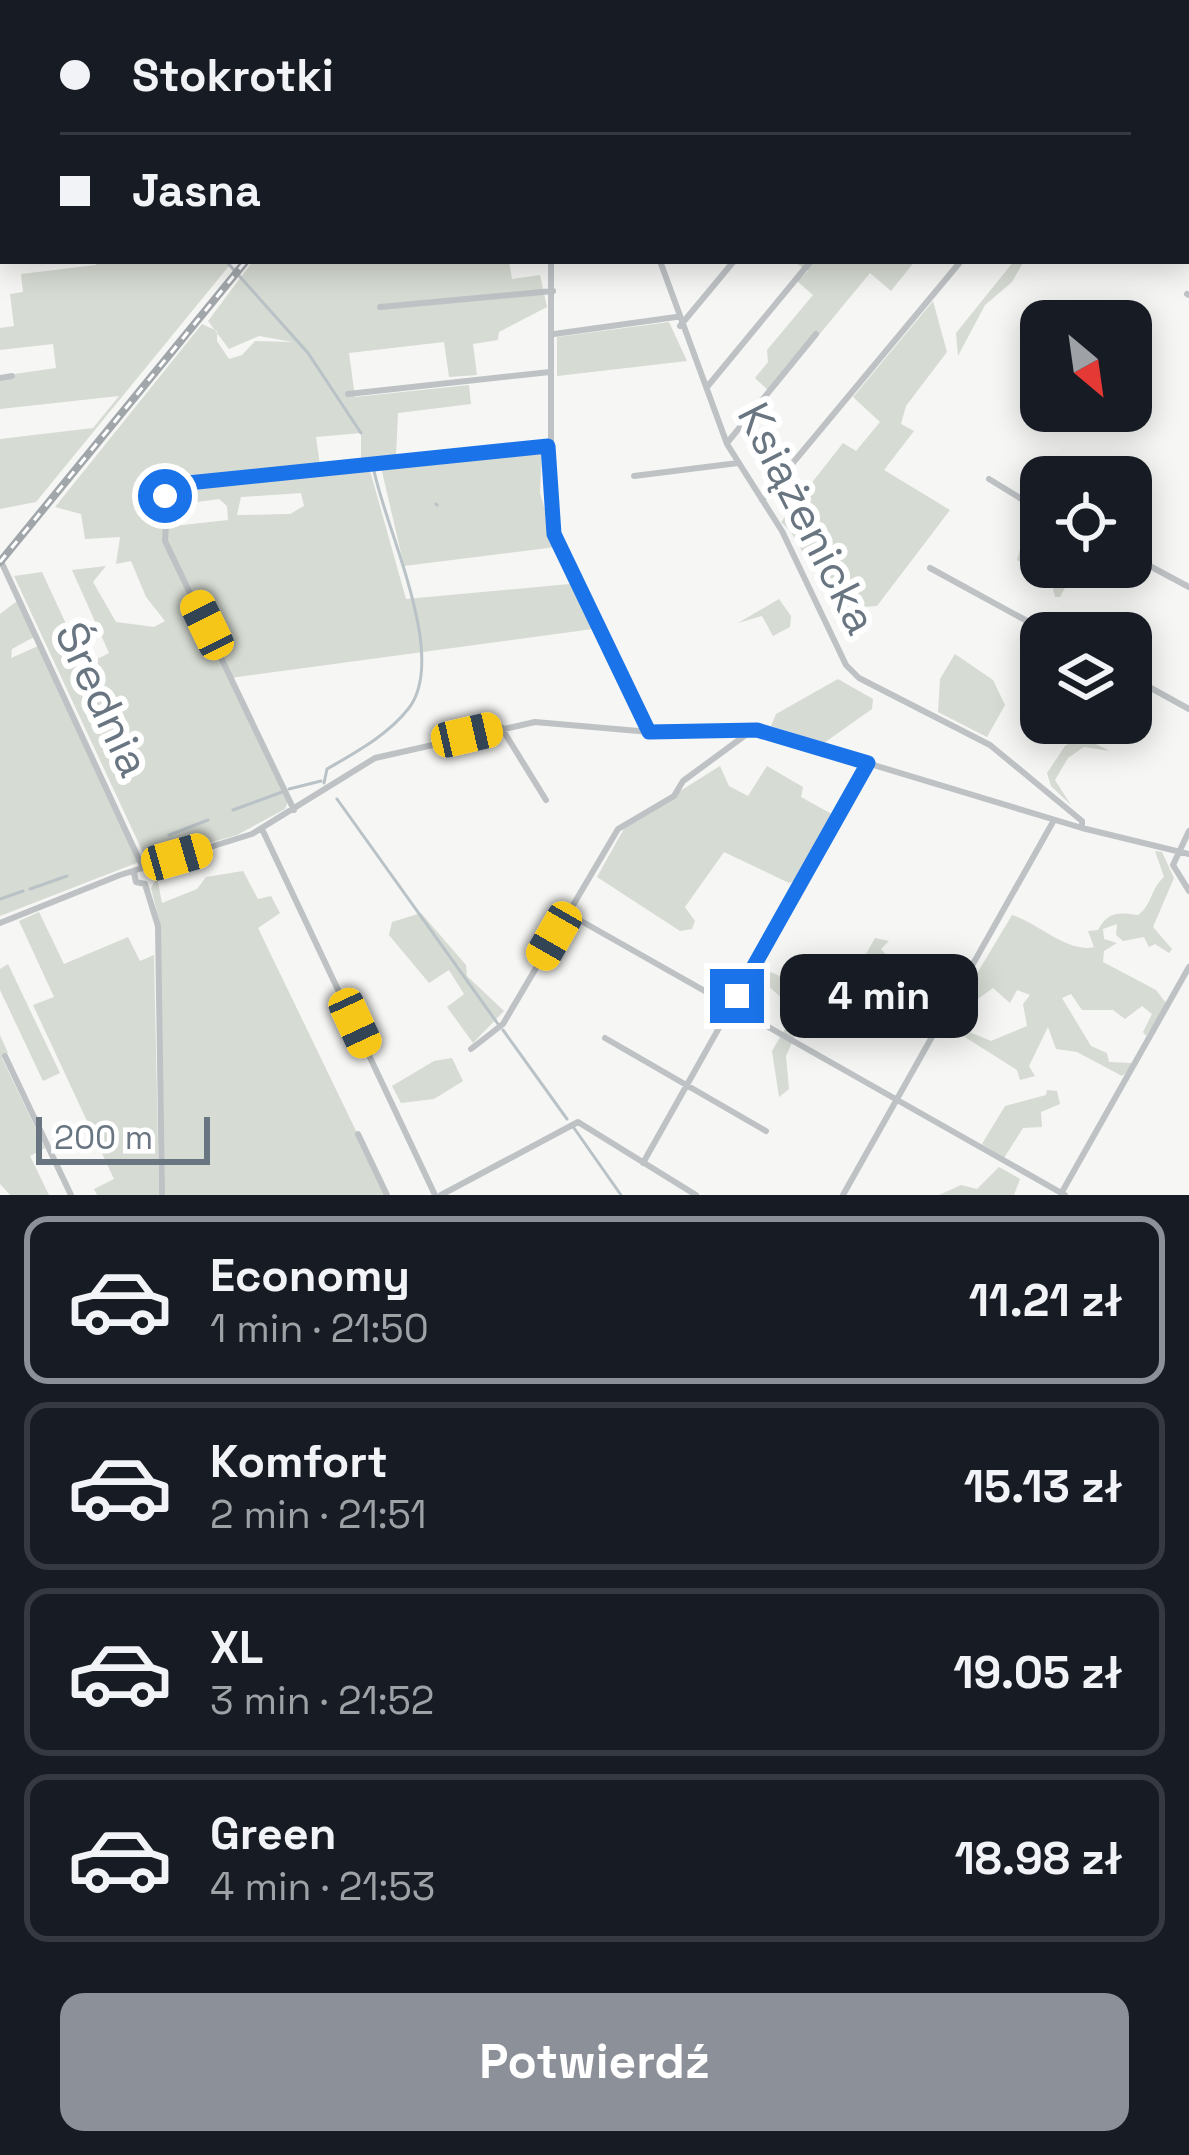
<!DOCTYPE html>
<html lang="pl">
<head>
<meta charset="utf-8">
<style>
  :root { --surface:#171b24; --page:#20242c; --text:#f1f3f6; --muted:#9ea1a6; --line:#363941; --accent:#8c9099 }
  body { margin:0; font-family:"Space Grotesk",sans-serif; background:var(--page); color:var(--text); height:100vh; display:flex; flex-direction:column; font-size:45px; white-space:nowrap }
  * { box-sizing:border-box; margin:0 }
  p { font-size:39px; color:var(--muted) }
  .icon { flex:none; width:66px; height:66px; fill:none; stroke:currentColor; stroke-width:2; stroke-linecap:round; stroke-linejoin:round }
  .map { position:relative; height:1195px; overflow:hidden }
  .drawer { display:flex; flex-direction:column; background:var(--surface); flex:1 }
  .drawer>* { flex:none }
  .hud { position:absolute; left:0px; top:0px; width:1191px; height:264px; box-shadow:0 6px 30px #0003; display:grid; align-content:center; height:264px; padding:0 60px; background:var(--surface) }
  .needle { width:78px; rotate:151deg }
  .buttons { position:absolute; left:1020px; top:300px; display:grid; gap:24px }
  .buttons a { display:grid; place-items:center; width:132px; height:132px; border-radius:24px; background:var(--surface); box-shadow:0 6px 30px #0003; font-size:60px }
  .scale { position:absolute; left:36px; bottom:30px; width:174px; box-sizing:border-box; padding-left:12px; border:6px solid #697681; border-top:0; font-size:33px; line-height:42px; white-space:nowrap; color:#697681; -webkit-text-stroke:9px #fff; paint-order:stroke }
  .end { position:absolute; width:54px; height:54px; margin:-27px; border:15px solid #1a73e8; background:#fff; box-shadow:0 0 0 6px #fff }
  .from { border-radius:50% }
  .bubble { position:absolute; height:84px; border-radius:24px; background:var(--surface); box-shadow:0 6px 30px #0003; font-size:39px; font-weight:700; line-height:84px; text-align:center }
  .car { position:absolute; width:36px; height:72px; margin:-36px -18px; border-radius:15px; box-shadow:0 0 9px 3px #0007; background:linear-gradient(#f5c518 24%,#345 0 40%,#f5c518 0 76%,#345 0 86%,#f5c518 0) }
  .hud b { display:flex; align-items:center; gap:42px; height:114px; font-size:45px }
  .hud b+b { border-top:3px solid var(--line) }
  .hud i { width:30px; height:30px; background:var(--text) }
  ul { padding:21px 0 0; list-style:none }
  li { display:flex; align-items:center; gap:36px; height:168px; margin:0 24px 18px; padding:0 36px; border:6px solid var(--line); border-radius:24px }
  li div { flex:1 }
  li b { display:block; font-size:45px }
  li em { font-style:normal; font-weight:700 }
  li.on { border-color:var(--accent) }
  li>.icon { width:108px; height:108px; stroke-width:1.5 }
  .button { display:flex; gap:24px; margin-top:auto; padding:24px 60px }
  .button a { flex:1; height:138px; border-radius:24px; background:var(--accent); color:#fff; font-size:48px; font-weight:700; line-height:138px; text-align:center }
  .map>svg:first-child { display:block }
</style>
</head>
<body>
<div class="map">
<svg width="1189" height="1195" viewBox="0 0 1189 1195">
  <rect width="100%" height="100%" fill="#f6f6f4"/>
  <path fill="#d6dbd3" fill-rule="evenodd" d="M 0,0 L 436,0 L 3,3 L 0,257 Z
    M 968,0 L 1180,0 L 1177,3 L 966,3 Z
    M 96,261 L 233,261 L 36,502 L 0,509 L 0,439 L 93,428 L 119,396 L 0,409 L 0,376 L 56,368 L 53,344 L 0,350 L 0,328 L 14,326 L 10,294 L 23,292 L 21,274 L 96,265 Z
    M 253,261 L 509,261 L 512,279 L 540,275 L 547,307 L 499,332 L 498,340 L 473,344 L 477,375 L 449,377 L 444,342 L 349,353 L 355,397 L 469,385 L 471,404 L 398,413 L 396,456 L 361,460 L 361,433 L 316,437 L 321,472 L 369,467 L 406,599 L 570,584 L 593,629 L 230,678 L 288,802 L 285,809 L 237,835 L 147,861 L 14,576 L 42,572 L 85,665 L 109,653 L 72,570 L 106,566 L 93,582 L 116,622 L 154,627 L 165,621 L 146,597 L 131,561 L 116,564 L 120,537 L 85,539 L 81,514 L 55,507 L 202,324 L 217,331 L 217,341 L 229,359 L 242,355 L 255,341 L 293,342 L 259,336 L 229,349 L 208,321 ZM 301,493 L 304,506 L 290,514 L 237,515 L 241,497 ZM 219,499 L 227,506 L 228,520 L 155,528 L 161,507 Z
    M 793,261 L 915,261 L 891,291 L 870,273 L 771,393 L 755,378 L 768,362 L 767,350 L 813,295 L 797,281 L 808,271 Z
    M 1014,261 L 1024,261 L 1012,282 L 985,305 L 958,356 L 956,333 Z
    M 933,301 L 947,352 L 906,406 L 901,424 L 914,431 L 884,470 L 950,510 L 877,606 L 849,608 L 839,615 L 791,532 L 808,511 L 789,530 L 781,522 L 843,443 L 856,451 L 880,422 L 853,397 Z
    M 669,322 L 687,361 L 557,376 L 557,337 Z
    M 542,449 L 540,493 L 556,547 L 404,566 L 381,467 Z
    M 1038,526 L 1041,567 L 1076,567 L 1060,597 L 1055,597 L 1051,580 L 1017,560 L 1022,542 Z
    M 779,599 L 791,616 L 790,627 L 773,636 L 762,616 L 738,623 Z
    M 17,601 L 34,637 L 12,649 L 11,658 L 38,646 L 139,862 L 0,916 L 0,614 Z
    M 955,654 L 993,680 L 1005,705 L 987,737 L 938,712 L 940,679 Z
    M 838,679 L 873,699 L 872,709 L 824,743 L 771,726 L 776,714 Z
    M 1080,736 L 1110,751 L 1084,747 L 1068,758 L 1055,780 L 1071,805 L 1051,786 L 1047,773 L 1065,746 Z
    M 720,766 L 729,786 L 748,796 L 767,766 L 803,787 L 801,797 L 837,817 L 802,878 L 789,883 L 724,852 L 685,907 L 695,921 L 692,929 L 680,931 L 597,877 L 626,825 Z
    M 1155,851 L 1162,852 L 1174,878 L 1153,927 L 1172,949 L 1169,953 L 1155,944 L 1149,947 L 1144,937 L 1123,941 L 1116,935 L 1117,924 L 1103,929 L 1104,939 L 1117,943 L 1104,951 L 1103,962 L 1156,990 L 1167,1004 L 1146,1036 L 1143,1032 L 1152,1014 L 1142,1006 L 1125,1019 L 1113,1010 L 1082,1010 L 1071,994 L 1062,998 L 1091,1046 L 1107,1053 L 1109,1062 L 1131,1063 L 1131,1069 L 1122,1076 L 1077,1052 L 1056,1049 L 1048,1027 L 1029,1066 L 1035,1076 L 1020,1080 L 1017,1070 L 960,1034 L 960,1028 L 991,1041 L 1027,1026 L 1023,1004 L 1030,995 L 1017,990 L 1010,1003 L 993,988 L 968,1006 L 963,997 L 1012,915 C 1036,922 1069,954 1094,947 L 1088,931 L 1098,930 C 1108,912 1117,912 1138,915 C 1153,904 1150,889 1164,877 Z
    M 243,871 L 258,899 L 271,896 L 280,913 L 258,928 L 387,1195 L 164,1195 L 160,924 L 151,888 L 157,877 L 162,903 L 197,889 L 206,877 Z
    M 39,912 L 64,964 L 128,937 L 140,961 L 154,955 L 159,1195 L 97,1195 L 94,1189 L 114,1179 L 33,1005 L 54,997 L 19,921 Z
    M 421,913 L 466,965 L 467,976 L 504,1011 L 473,1043 L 447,1007 L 464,994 L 449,970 L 429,983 L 389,935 L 392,922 Z
    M 875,938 L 889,941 L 881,949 L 893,963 L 885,966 L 880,987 L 860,997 L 864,1013 L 851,1025 L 837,1006 Z
    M 8,964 L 60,1073 L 43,1081 L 0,990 L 0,969 Z
    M 768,971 L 799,984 L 807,1009 L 786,1056 L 789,1089 L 779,1097 L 772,1051 L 792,1017 L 790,1005 L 761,980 Z
    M 0,1035 L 8,1053 L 2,1058 L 45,1148 L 30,1156 L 49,1195 L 10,1195 L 0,1184 Z
    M 452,1058 L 463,1081 L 434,1099 L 401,1103 L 392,1086 L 434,1061 Z
    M 1047,1090 L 1057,1091 L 1060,1104 L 1041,1112 L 1042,1127 L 1023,1128 L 1004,1158 L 982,1144 L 1005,1106 L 1046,1095 Z
    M 999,1167 L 1020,1179 L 1014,1195 L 939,1195 L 961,1185 L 977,1189 Z"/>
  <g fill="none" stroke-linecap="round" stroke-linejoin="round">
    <path stroke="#b9c2c6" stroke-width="3" d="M 226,261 L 308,353 L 361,433
      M 436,504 L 437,505
      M 324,783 L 327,769 C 356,752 388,735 409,708 C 449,655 384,527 373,466
      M 289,789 L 321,781
      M 337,799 L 498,1024
      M 233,810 L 282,792
      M 169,835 L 208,820
      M 30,889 L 67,876
      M 0,899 L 23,891
      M 503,1030 L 567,1119
      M 574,1128 L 621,1195"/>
    <path stroke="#bec2c5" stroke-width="6" d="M 440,0 L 441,3
      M 544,0 L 546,3
      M 684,0 L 685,3
      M 905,0 L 909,3
      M 613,3 L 615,0
      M 749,3 L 752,0
      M 1083,3 L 1085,0
      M 0,117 L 3,117
      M 0,256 L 3,256
      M 551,261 L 551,520 L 649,732
      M 660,261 L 727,444 L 782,531 L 846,665 L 859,678 L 990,745 L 1082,821 L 1082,828
      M 1187,294 L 1189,295
      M 380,307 L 553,291
      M 680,326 L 734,261
      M 554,334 L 676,317
      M 0,378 L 12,376
      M 707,387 L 811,261
      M 348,394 L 550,372
      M 727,443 L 816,334
      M 634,476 L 738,463
      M 989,479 L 1041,511
      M 762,500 L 961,261
      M 1131,556 L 1189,587
      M 0,559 L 143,868
      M 930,568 L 1049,633
      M 1131,677 L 1189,709
      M 501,727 L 546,800
      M 294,810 L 165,541 L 168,490 L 188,483 L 548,446
      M 262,829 L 435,1195
      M 1189,831 L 1173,865 L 1189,891
      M 134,873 L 136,882 L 145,884 L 158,926 L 162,1195
      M 567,913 L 1065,1195
      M 0,923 L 120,875 L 252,834 L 375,758 L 535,722 L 673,734 L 761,731 L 1082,828 L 1189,854
      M 605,1038 L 766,1131
      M 471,1049 L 503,1024 L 618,829 L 674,796 L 683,781 L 751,731
      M 5,1056 L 71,1195
      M 358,1134 L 387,1195
      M 643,1163 L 868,763
      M 1062,1192 L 1189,967
      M 441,1195 L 578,1122 L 696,1195
      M 843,1195 L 1054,820"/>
    <g stroke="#a0a6aa" stroke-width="8">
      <path id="rail" d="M 452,3 L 455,0
        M 0,562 L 246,261"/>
    </g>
    <use href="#rail" stroke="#fff" stroke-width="3" stroke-dasharray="9" stroke-linecap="butt"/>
  </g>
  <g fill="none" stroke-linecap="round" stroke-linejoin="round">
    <path stroke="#1a73e8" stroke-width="15" d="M 165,496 L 174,485 L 188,483 L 548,446 L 554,534 L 649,732 L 757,730 L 868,763 L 737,996"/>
  </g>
  <g text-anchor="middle" stroke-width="12" stroke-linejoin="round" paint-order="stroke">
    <g font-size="45" fill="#697681" stroke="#fff">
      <text transform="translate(808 518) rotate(63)" y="16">Książenicka</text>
      <text transform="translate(103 699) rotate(65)" y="16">Średnia</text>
    </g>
  </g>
</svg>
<div class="buttons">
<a><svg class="needle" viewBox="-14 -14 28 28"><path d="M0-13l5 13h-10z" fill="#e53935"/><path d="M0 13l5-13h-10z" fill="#9ea1a6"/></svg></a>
<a><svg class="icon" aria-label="locate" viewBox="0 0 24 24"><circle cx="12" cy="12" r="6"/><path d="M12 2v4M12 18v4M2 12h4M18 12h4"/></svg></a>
<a><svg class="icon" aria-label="layers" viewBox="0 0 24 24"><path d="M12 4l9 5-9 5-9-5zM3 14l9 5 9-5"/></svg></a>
</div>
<div class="scale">200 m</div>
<i class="end from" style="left:165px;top:496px"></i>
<i class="end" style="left:737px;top:996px"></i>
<div class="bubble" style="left:780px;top:954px;width:198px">4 min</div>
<i class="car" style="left:207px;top:625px;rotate:334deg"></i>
<i class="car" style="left:467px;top:735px;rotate:77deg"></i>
<i class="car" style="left:177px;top:857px;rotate:74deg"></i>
<i class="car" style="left:554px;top:936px;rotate:210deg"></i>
<i class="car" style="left:355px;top:1023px;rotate:155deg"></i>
<div class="hud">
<b><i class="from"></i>Stokrotki</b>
<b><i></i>Jasna</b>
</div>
</div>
<section class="drawer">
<ul>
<li class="on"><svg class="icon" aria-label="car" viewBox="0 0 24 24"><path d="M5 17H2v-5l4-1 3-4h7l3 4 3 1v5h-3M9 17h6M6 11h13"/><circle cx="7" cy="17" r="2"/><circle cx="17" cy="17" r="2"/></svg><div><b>Economy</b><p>1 min · 21:50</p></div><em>11.21 zł</em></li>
<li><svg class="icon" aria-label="car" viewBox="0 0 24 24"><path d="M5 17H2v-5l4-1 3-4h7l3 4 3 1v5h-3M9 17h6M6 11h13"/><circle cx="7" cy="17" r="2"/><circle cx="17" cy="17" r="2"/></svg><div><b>Komfort</b><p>2 min · 21:51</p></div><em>15.13 zł</em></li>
<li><svg class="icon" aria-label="car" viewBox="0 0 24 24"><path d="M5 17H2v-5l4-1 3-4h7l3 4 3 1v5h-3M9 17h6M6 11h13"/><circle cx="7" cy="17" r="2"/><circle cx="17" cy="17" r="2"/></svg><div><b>XL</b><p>3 min · 21:52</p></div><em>19.05 zł</em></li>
<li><svg class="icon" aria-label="car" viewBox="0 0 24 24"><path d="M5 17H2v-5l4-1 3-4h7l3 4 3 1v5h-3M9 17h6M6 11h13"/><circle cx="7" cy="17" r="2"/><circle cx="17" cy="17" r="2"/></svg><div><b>Green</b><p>4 min · 21:53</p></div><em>18.98 zł</em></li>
</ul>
<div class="button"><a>Potwierdź</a></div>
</section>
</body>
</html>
